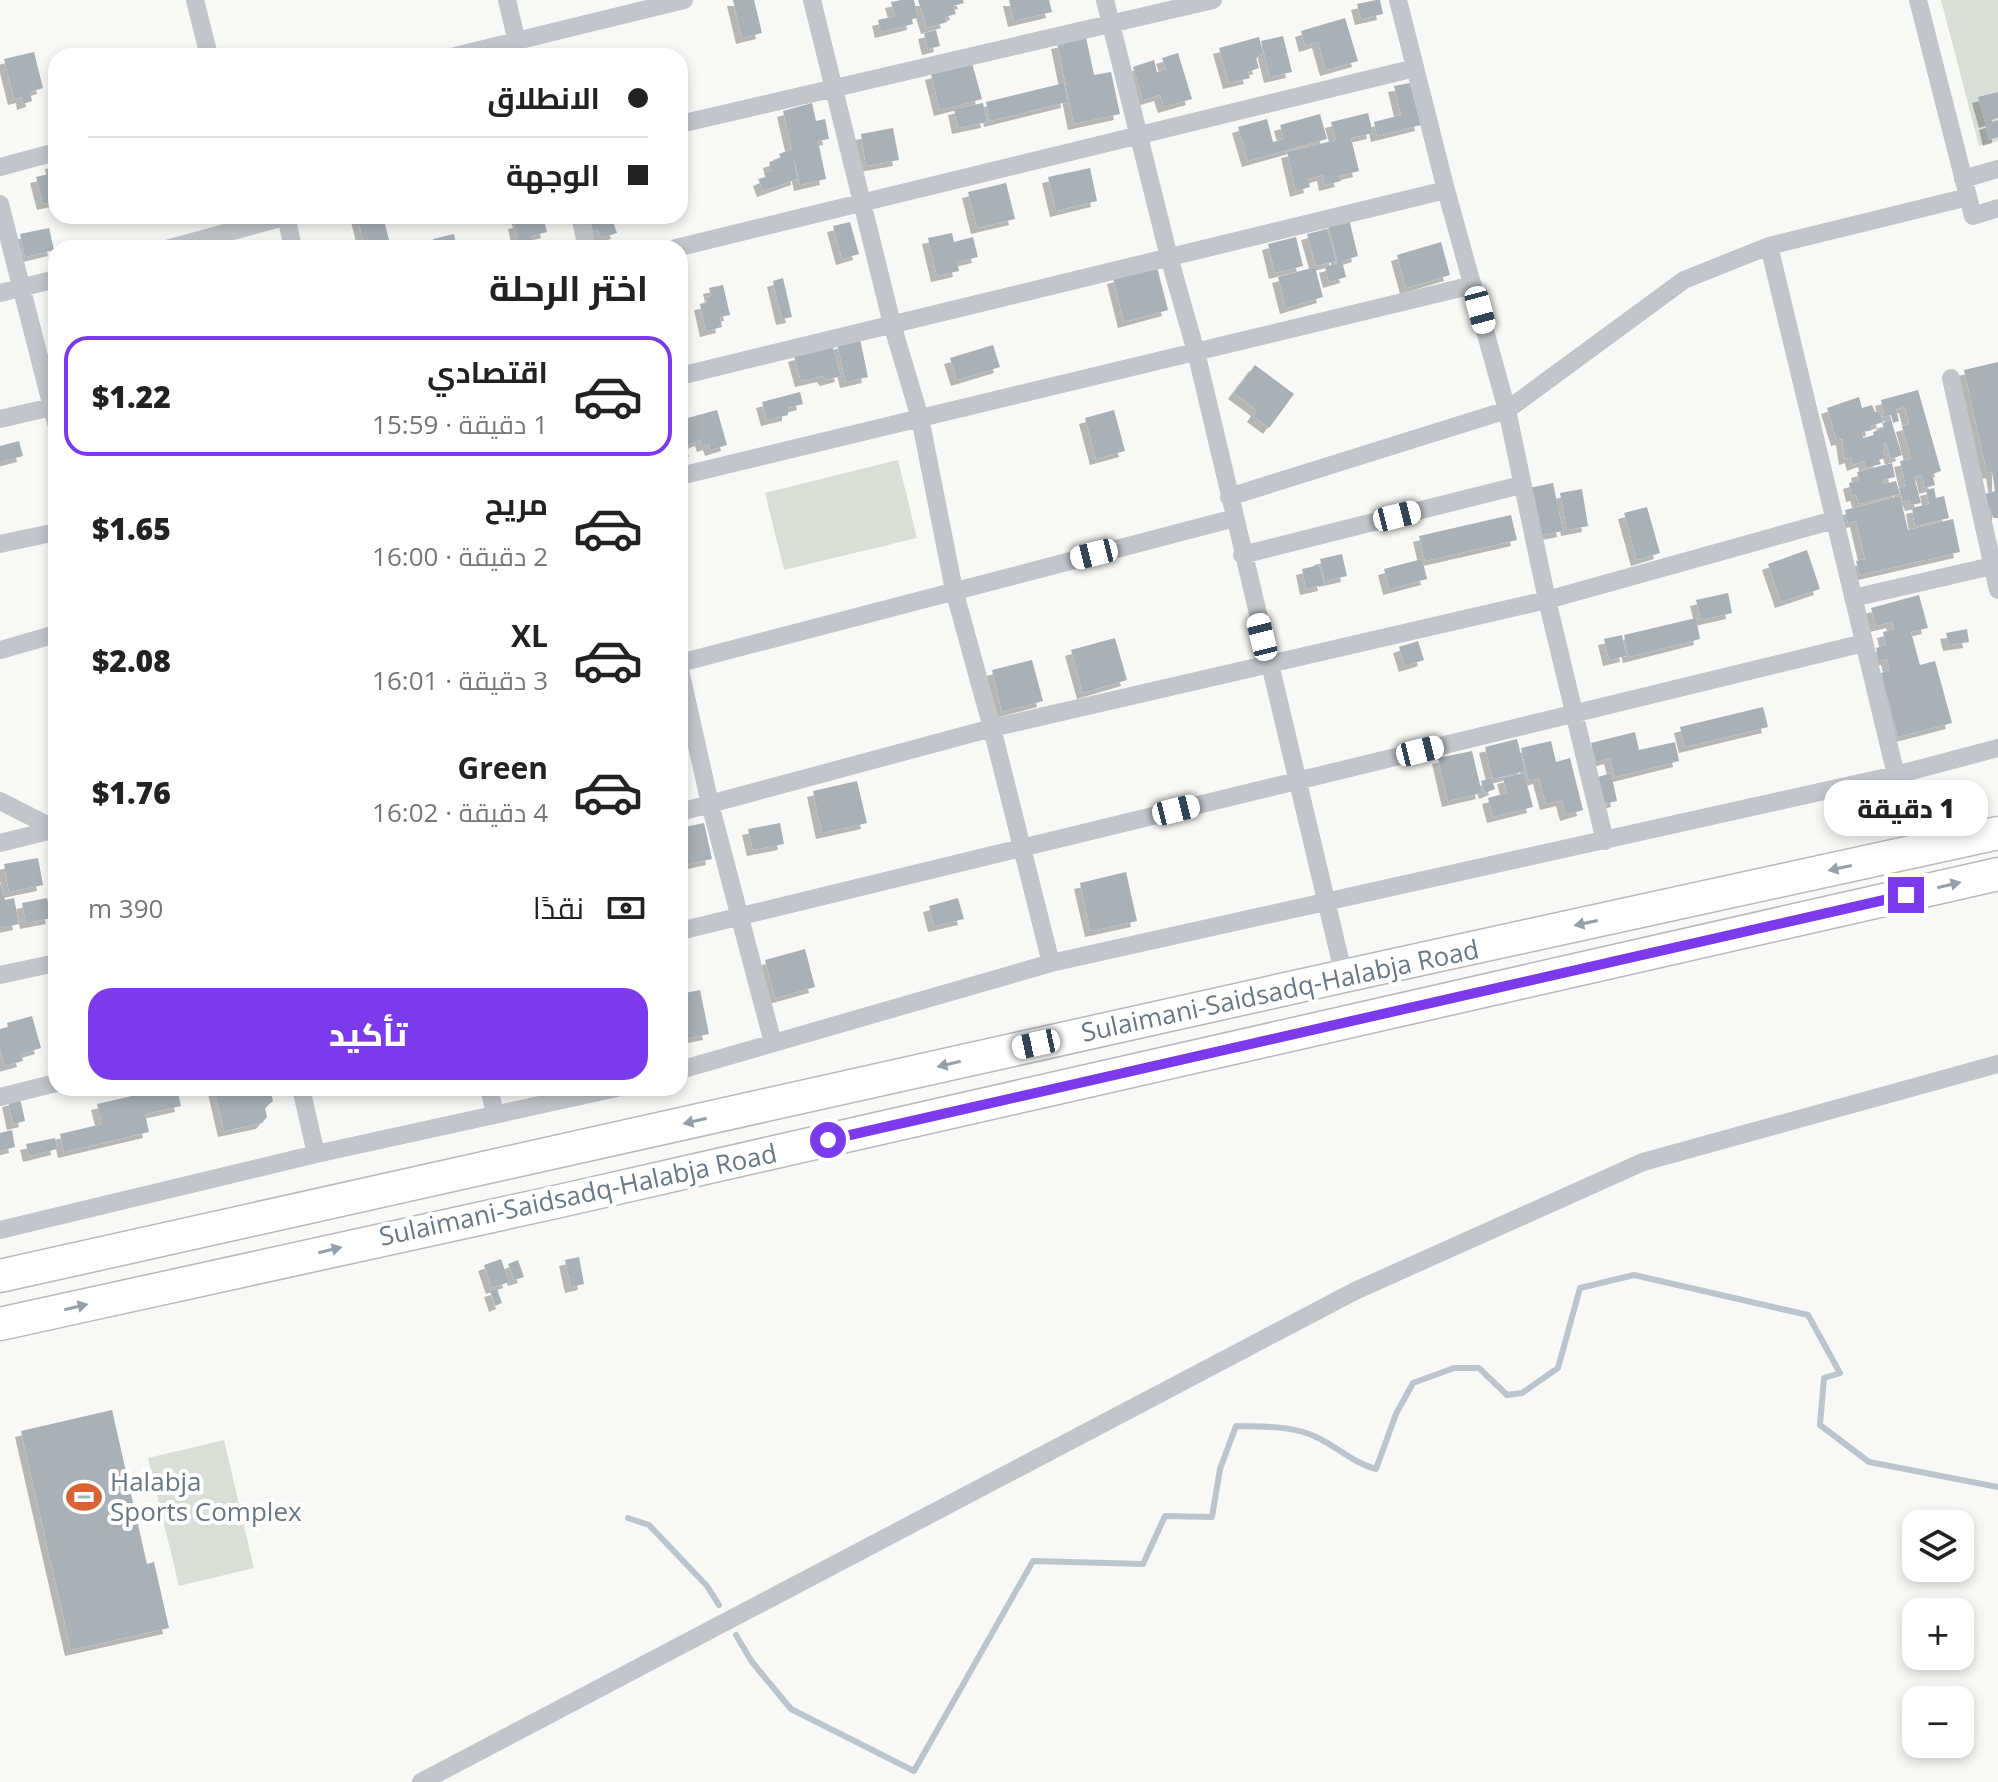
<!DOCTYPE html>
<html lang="ar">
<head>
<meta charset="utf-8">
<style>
  :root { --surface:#fff; --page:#f6f6f6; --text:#222; --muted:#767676; --line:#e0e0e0; --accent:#7c3aed }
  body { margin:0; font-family:"Open Sans",Cairo,sans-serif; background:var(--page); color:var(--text); direction:rtl; height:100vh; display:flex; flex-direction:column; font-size:30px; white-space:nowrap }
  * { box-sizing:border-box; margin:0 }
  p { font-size:26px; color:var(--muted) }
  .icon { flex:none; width:44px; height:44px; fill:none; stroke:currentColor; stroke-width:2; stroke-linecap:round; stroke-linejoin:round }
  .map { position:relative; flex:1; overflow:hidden; direction:ltr }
  .side { position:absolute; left:48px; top:240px; width:640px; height:856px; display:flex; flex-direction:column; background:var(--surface); border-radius:24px; box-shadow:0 4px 12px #0003; direction:rtl }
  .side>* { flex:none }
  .hud { position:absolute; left:48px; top:48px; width:640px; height:176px; border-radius:24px; box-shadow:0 4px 12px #0003; direction:rtl; display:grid; align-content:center; height:176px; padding:0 40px; background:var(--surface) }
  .tools { position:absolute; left:1902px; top:1510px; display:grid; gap:16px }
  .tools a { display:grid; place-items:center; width:72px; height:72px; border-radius:16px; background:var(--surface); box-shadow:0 4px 12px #0003; font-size:40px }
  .end { position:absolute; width:36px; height:36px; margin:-18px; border:10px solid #7c3aed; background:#fff; box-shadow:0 0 0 4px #fff }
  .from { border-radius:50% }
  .bubble { position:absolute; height:56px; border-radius:24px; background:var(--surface); box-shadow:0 4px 12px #0003; font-size:26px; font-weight:800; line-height:56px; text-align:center; direction:rtl }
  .car { position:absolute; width:24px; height:48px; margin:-24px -12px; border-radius:10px; box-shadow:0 0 6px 2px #0007; background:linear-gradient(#fff 24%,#345 0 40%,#fff 0 76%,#345 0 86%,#fff 0) }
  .hud b { display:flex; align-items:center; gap:28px; height:76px; font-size:30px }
  .hud b+b { border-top:2px solid var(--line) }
  .hud i { width:20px; height:20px; background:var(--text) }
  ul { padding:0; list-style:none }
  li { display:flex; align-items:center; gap:24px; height:120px; margin:0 16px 12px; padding:0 24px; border:4px solid transparent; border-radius:24px }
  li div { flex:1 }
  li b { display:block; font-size:30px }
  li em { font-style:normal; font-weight:800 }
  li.active { border-color:var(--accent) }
  li>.icon { width:72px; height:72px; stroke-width:1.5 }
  h2 { padding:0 40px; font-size:36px; line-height:96px }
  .pay { display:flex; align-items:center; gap:20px; height:88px; padding:0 40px; font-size:30px }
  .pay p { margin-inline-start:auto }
  .cta { display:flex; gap:16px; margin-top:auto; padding:16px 40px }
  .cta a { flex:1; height:92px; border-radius:24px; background:var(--accent); color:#fff; font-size:32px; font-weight:800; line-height:92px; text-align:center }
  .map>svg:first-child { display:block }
</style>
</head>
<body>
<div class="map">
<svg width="1998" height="1782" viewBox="0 0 1998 1782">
  <defs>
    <filter id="shadow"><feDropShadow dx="-6" dy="6" stdDeviation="0" flood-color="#0004"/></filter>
  </defs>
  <rect width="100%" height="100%" fill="#f8f8f6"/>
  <path fill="#d9dfd7" d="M 1941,0 L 1998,0 L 1998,141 L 1979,146 Z
    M 898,460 L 917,538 L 784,570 L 765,493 Z
    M 224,1440 L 254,1568 L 179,1586 L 148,1458 Z"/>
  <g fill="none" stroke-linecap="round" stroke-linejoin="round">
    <path stroke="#bcc5cb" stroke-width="6" d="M 628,1518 L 649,1525 L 707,1586 L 719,1605
      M 736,1635 L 752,1662 L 791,1709 L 914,1771 L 1033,1561 L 1143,1564 L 1165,1516 L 1212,1517 L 1220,1469 L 1236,1426 C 1262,1427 1292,1425 1316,1437 C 1338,1447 1351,1462 1376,1469 L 1396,1414 L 1413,1383 L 1454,1368 L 1479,1368 L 1507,1395 L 1522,1393 L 1558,1368 L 1580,1288 L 1634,1275 L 1808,1315 L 1840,1373 L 1824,1378 L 1820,1425 L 1869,1462 L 1998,1487"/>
  </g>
  <path fill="#a9b0b6" filter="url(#shadow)" d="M 733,0 L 754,0 L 762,33 L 742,38 Z
    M 901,0 L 914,0 L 918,18 L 912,19 L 913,24 L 881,32 L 878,20 L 895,16 L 891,2 Z
    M 918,0 L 963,0 L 964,3 L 953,6 L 956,14 L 945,17 L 947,22 L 927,28 Z
    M 1009,0 L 1049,0 L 1052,12 L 1014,21 Z
    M 1376,0 L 1380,0 L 1383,14 L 1361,19 L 1357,4 Z
    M 1345,18 L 1358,61 L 1326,70 L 1318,42 L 1305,46 L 1301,31 Z
    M 936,30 L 940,46 L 928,49 L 924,33 Z
    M 1283,36 L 1292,72 L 1270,77 L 1261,41 Z
    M 1086,37 L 1094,75 L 1111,72 L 1120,114 L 1074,124 L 1057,43 Z
    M 1259,37 L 1263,53 L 1256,58 L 1259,68 L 1248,72 L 1250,78 L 1229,83 L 1219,48 Z
    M 34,52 L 43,88 L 30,92 L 32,101 L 23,104 L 22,97 L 14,99 L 4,59 Z
    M 1178,53 L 1192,99 L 1164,107 L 1160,95 L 1143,100 L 1133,67 L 1154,60 L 1157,72 L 1166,69 L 1162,58 Z
    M 972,63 L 982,99 L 940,110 L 931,74 Z
    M 1064,83 L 1067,102 L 990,121 L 986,102 Z
    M 1410,83 L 1421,125 L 1377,136 L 1374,122 L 1401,115 L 1394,86 Z
    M 1998,92 L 1998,118 L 1985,122 L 1978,97 Z
    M 812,103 L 816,121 L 825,119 L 829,139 L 818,141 L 826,179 L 800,185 L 793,154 L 797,179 L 763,191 L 759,180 L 766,177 L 764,173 L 771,171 L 769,162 L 781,158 L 779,154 L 792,149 L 783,111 Z
    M 983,103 L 987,122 L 958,128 L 954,109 Z
    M 1368,113 L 1373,133 L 1351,138 L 1359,171 L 1339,176 L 1341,181 L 1325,185 L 1323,175 L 1308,179 L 1310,187 L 1296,191 L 1287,152 L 1336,140 L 1331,122 Z
    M 1320,114 L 1327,139 L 1248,161 L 1238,127 L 1267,119 L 1273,142 L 1284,139 L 1280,125 Z
    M 1998,120 L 1998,137 L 1989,140 L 1985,124 Z
    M 893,128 L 899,160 L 866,166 L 861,134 Z
    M 56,162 L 56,201 L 43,204 L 36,177 L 53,173 L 51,163 Z
    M 1090,168 L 1097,201 L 1056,211 L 1048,177 Z
    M 1006,183 L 1015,219 L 977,228 L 968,192 Z
    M 357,216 L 383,216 L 391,248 L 365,248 Z
    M 517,216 L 543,216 L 547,232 L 532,236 L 533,242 L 519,246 L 514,223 L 519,222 Z
    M 589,216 L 611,216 L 617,233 L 601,238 L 598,230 L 593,231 Z
    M 1349,219 L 1358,256 L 1342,261 L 1346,277 L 1329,282 L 1325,267 L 1338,263 L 1328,224 Z
    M 850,222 L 859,254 L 842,259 L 833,226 Z
    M 49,228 L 54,250 L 25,257 L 20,234 Z
    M 1327,229 L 1336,261 L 1316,266 L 1307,234 Z
    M 952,233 L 954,242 L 973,237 L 978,257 L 957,262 L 959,271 L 937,276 L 928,238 Z
    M 454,234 L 457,248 L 435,248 L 433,239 Z
    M 1296,237 L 1303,266 L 1275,273 L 1268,244 Z
    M 1441,242 L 1450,275 L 1406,288 L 1397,255 Z
    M 1157,267 L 1168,310 L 1124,322 L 1113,278 Z
    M 1315,267 L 1323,297 L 1286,308 L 1278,277 Z
    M 783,278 L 792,317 L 782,319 L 773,281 Z
    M 723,285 L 730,315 L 720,317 L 722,327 L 706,331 L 700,304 L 707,303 L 706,298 L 711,296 L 709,288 Z
    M 860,339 L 868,377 L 846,382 L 837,344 Z
    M 832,345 L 841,376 L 826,380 L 823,376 L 801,381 L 794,356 Z
    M 993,345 L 1000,367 L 957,380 L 950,358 Z
    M 1998,362 L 1998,518 L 1993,518 L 1990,506 L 1988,506 L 1985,494 L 1995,491 L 1992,472 L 1987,473 L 1964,370 Z
    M 1255,365 L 1294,394 L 1269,428 L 1253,416 L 1257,410 L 1234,393 Z
    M 1918,390 L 1941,471 L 1932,474 L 1935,485 L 1925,488 L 1922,475 L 1914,477 L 1921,503 L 1911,505 L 1909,500 L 1903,502 L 1899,488 L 1906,486 L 1900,461 L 1911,459 L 1902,426 L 1909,424 L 1905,407 L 1896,409 L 1899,421 L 1893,423 L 1891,415 L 1883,417 L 1882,414 L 1884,413 L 1881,400 Z
    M 800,392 L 803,404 L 788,408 L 788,415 L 767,420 L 762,402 Z
    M 1859,397 L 1862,408 L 1872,405 L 1875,412 L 1879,411 L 1883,422 L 1871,426 L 1872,430 L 1862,432 L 1863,438 L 1874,435 L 1873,432 L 1884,428 L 1882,423 L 1891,420 L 1902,455 L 1891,459 L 1886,443 L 1883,444 L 1885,450 L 1883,450 L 1885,458 L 1879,460 L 1881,464 L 1866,468 L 1864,461 L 1853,465 L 1851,457 L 1845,459 L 1842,439 L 1837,440 L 1827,408 Z
    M 717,410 L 727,445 L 711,450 L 709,444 L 703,446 L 701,440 L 686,446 L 689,457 L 680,459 L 680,428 L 686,426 L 684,419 Z
    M 1114,410 L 1125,451 L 1096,459 L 1085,418 Z
    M 19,441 L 23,456 L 0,462 L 0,446 Z
    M 1892,463 L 1895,477 L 1883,480 L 1884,484 L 1896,481 L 1900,494 L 1859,504 L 1856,495 L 1852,496 L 1849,483 L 1859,480 L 1857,472 Z
    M 1553,483 L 1563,531 L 1539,536 L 1529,488 Z
    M 1934,488 L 1936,498 L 1944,496 L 1949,518 L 1915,526 L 1912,508 L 1929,504 L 1926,490 Z
    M 1582,489 L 1588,526 L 1567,530 L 1560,493 Z
    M 1900,496 L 1908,530 L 1953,519 L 1960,552 L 1860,575 L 1856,561 L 1865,559 L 1856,521 L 1848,523 L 1845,510 Z
    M 1647,507 L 1660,553 L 1637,560 L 1624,513 Z
    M 1511,515 L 1517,540 L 1425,561 L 1419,536 Z
    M 1807,550 L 1820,589 L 1781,602 L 1768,564 Z
    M 1342,554 L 1347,576 L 1325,581 L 1320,559 Z
    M 1422,559 L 1427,579 L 1389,589 L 1384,569 Z
    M 1319,565 L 1324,585 L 1306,589 L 1302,569 Z
    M 1728,593 L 1732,613 L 1701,620 L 1696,600 Z
    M 1919,595 L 1928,628 L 1911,632 L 1920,665 L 1935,661 L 1952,723 L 1898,737 L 1881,673 L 1890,670 L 1887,659 L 1879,661 L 1876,648 L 1886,645 L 1883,632 L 1894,629 L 1892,622 L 1876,626 L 1871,608 Z
    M 1696,618 L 1700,639 L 1629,657 L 1624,635 Z
    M 1967,629 L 1969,642 L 1949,645 L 1946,633 Z
    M 1622,635 L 1626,656 L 1609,660 L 1604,639 Z
    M 1115,638 L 1127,680 L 1083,693 L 1071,650 Z
    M 1418,641 L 1424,660 L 1405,666 L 1399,647 Z
    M 1032,660 L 1043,701 L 1002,712 L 992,670 Z
    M 1763,707 L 1768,727 L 1685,747 L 1680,727 Z
    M 1635,732 L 1639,750 L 1675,742 L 1679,761 L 1615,777 L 1610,758 L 1596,762 L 1591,743 Z
    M 1517,739 L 1525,771 L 1493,779 L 1485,747 Z
    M 1551,741 L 1556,762 L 1570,758 L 1583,810 L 1566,815 L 1562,800 L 1546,804 L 1539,778 L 1529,781 L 1521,748 Z
    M 1472,751 L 1482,793 L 1448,801 L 1438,758 Z
    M 1524,773 L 1533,807 L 1493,817 L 1488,798 L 1507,793 L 1503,778 Z
    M 1611,773 L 1617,801 L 1604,804 L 1598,777 Z
    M 1491,778 L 1495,789 L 1485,793 L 1481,781 Z
    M 857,781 L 867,823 L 822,833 L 813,791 Z
    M 704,823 L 712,859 L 680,866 L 680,828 Z
    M 780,823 L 784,844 L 753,850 L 748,829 Z
    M 38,858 L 43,885 L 9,892 L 4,864 Z
    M 1126,872 L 1137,921 L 1091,931 L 1080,883 Z
    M 0,883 L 5,900 L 14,898 L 19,924 L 0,928 Z
    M 47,898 L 52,918 L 26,923 L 22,903 Z
    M 958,898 L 964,919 L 934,926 L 929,906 Z
    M 805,949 L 815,987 L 775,998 L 765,960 Z
    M 700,990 L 709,1034 L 680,1040 L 680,994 Z
    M 32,1016 L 41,1048 L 21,1054 L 23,1061 L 5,1066 L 0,1049 L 0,1029 L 8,1027 L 7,1023 Z
    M 167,1088 L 177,1088 L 181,1106 L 145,1114 L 149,1132 L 64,1152 L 60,1134 L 102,1124 L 97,1104 Z
    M 214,1088 L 270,1088 L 273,1101 L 265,1108 L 267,1117 L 262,1123 L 224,1131 Z
    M 20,1098 L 25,1121 L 13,1124 L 8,1101 Z
    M 12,1130 L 15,1147 L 0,1151 L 0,1133 Z
    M 55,1138 L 57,1149 L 29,1156 L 26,1144 Z
    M 579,1257 L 584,1284 L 571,1287 L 565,1260 Z
    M 501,1259 L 509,1282 L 492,1288 L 484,1265 Z
    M 518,1260 L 524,1277 L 514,1280 L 508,1264 Z
    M 497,1289 L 502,1303 L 495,1306 L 490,1291 Z
    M 112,1410 L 147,1564 L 154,1562 L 169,1628 L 71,1650 L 21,1431 Z"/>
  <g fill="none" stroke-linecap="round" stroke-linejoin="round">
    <g stroke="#b7babd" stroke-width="35">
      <path id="highway" d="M 0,1276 L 1344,976 L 1998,833
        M 0,1324 L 551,1203 L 1998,874"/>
    </g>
    <path stroke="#c2c5c9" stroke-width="18" d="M 195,0 L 209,56
      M 507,0 L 517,42
      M 812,0 L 892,324 L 920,418 L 954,590 L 992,728 L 1051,963
      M 1105,0 L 1169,257 L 1196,352 L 1344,976
      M 1398,0 L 1446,190 L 1507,410 L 1547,600 L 1605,841
      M 1918,0 L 1973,216 L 1998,208
      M 455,56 L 684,0
      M 680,124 L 1213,0
      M 0,167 L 56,152
      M 1963,179 L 1998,169
      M 0,204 L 56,423
      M 286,216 L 293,248
      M 580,216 L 587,248
      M 1769,246 L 1896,775
      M 170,248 L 288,216
      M 676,248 L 1415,68
      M 0,293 L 56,279
      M 680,376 L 1446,190
      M 1951,378 L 1998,590
      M 0,419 L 56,406
      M 680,476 L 1473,285
      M 1229,497 L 1507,410 L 1684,280 L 1769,246 L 1968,197
      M 0,544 L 56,532
      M 1242,555 L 1521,485
      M 1853,598 L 1992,566
      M 0,650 L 56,634
      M 680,663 L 1235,518
      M 680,670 L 710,804 L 773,1043
      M 0,801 L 55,829
      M 680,812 L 992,728 L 1547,600 L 1834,520
      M 0,843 L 56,829
      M 680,931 L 1864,643
      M 0,975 L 56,963
      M 680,1070 L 1051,963 L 1896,775 L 1998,748
      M 301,1088 L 316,1154
      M 489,1088 L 495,1114
      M 0,1097 L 56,1083
      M 0,1230 L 316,1154 L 617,1088
      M 421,1782 L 1355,1291 L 1643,1162 L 1998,1064"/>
    <use href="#highway" stroke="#fff" stroke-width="32"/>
  </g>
  <defs><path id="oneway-solid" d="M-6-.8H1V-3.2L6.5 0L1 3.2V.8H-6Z" transform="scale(2)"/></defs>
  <g fill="#96a0aa">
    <use href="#oneway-solid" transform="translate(1840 868) rotate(168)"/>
    <use href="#oneway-solid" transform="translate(1949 885) rotate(-13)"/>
    <use href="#oneway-solid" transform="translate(1586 923) rotate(168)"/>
    <use href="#oneway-solid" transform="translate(949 1064) rotate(167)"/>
    <use href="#oneway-solid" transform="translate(695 1121) rotate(167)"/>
    <use href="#oneway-solid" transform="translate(330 1250) rotate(-13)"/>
    <use href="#oneway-solid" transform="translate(76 1307) rotate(-13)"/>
  </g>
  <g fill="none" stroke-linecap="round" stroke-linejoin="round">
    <path stroke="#7c3aed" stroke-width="10" d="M 828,1140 L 1906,895"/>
  </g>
  <defs>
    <g id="stadium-bare" transform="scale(2.76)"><path d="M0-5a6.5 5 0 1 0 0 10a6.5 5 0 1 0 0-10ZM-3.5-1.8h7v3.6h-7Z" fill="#da6333" stroke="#fff" stroke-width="2.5" paint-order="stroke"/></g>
  </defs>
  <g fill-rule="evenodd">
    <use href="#stadium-bare" x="84" y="1497"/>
  </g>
  <g text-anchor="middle" stroke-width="8" stroke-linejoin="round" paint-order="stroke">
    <g font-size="26" fill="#697785" stroke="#fff">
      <text transform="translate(1280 991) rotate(-12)" y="9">Sulaimani-Saidsadq-Halabja Road</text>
      <text transform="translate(578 1195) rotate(-12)" y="9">Sulaimani-Saidsadq-Halabja Road</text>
    </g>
    <g font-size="26" fill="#697785" stroke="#fff" text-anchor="start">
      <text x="110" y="1491">Halabja<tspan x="110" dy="30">Sports Complex</tspan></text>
    </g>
  </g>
</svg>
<div class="tools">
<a><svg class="icon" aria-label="layers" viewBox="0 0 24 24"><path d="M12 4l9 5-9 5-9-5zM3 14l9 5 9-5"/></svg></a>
<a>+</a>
<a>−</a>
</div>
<i class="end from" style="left:828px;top:1140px"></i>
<i class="end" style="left:1906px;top:895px"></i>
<div class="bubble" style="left:1824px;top:780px;width:164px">1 دقيقة</div>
<i class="car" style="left:1480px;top:310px;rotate:165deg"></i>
<i class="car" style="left:1397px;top:516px;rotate:76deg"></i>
<i class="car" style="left:1094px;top:554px;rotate:256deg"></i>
<i class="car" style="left:1262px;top:637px;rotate:346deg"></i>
<i class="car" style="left:1420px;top:751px;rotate:76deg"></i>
<i class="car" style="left:1176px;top:810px;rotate:76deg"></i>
<i class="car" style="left:1036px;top:1044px;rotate:258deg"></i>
<div class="hud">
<b><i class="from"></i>الانطلاق</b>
<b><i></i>الوجهة</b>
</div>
<section class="side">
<h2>اختر الرحلة</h2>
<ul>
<li class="active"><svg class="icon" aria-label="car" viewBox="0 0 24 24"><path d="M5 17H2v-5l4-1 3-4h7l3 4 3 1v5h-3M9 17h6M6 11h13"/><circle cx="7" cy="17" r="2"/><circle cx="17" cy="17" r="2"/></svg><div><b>اقتصادي</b><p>1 دقيقة · 15:59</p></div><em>$1.22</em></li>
<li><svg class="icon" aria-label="car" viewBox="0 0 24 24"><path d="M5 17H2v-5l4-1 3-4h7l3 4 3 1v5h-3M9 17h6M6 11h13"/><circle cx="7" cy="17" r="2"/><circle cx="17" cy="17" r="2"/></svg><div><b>مريح</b><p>2 دقيقة · 16:00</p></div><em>$1.65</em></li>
<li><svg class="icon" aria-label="car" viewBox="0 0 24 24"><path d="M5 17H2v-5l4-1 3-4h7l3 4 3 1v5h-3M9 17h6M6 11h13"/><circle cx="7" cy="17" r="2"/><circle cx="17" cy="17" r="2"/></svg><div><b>XL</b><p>3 دقيقة · 16:01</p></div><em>$2.08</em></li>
<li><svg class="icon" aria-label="car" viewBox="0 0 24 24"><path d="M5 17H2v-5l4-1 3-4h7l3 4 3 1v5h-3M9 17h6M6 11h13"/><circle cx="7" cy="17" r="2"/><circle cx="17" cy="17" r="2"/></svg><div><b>Green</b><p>4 دقيقة · 16:02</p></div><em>$1.76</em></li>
</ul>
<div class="pay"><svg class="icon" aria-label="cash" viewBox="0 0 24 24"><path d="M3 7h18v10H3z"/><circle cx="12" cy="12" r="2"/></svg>نقدًا<p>390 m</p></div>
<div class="cta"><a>تأكيد</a></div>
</section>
</div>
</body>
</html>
